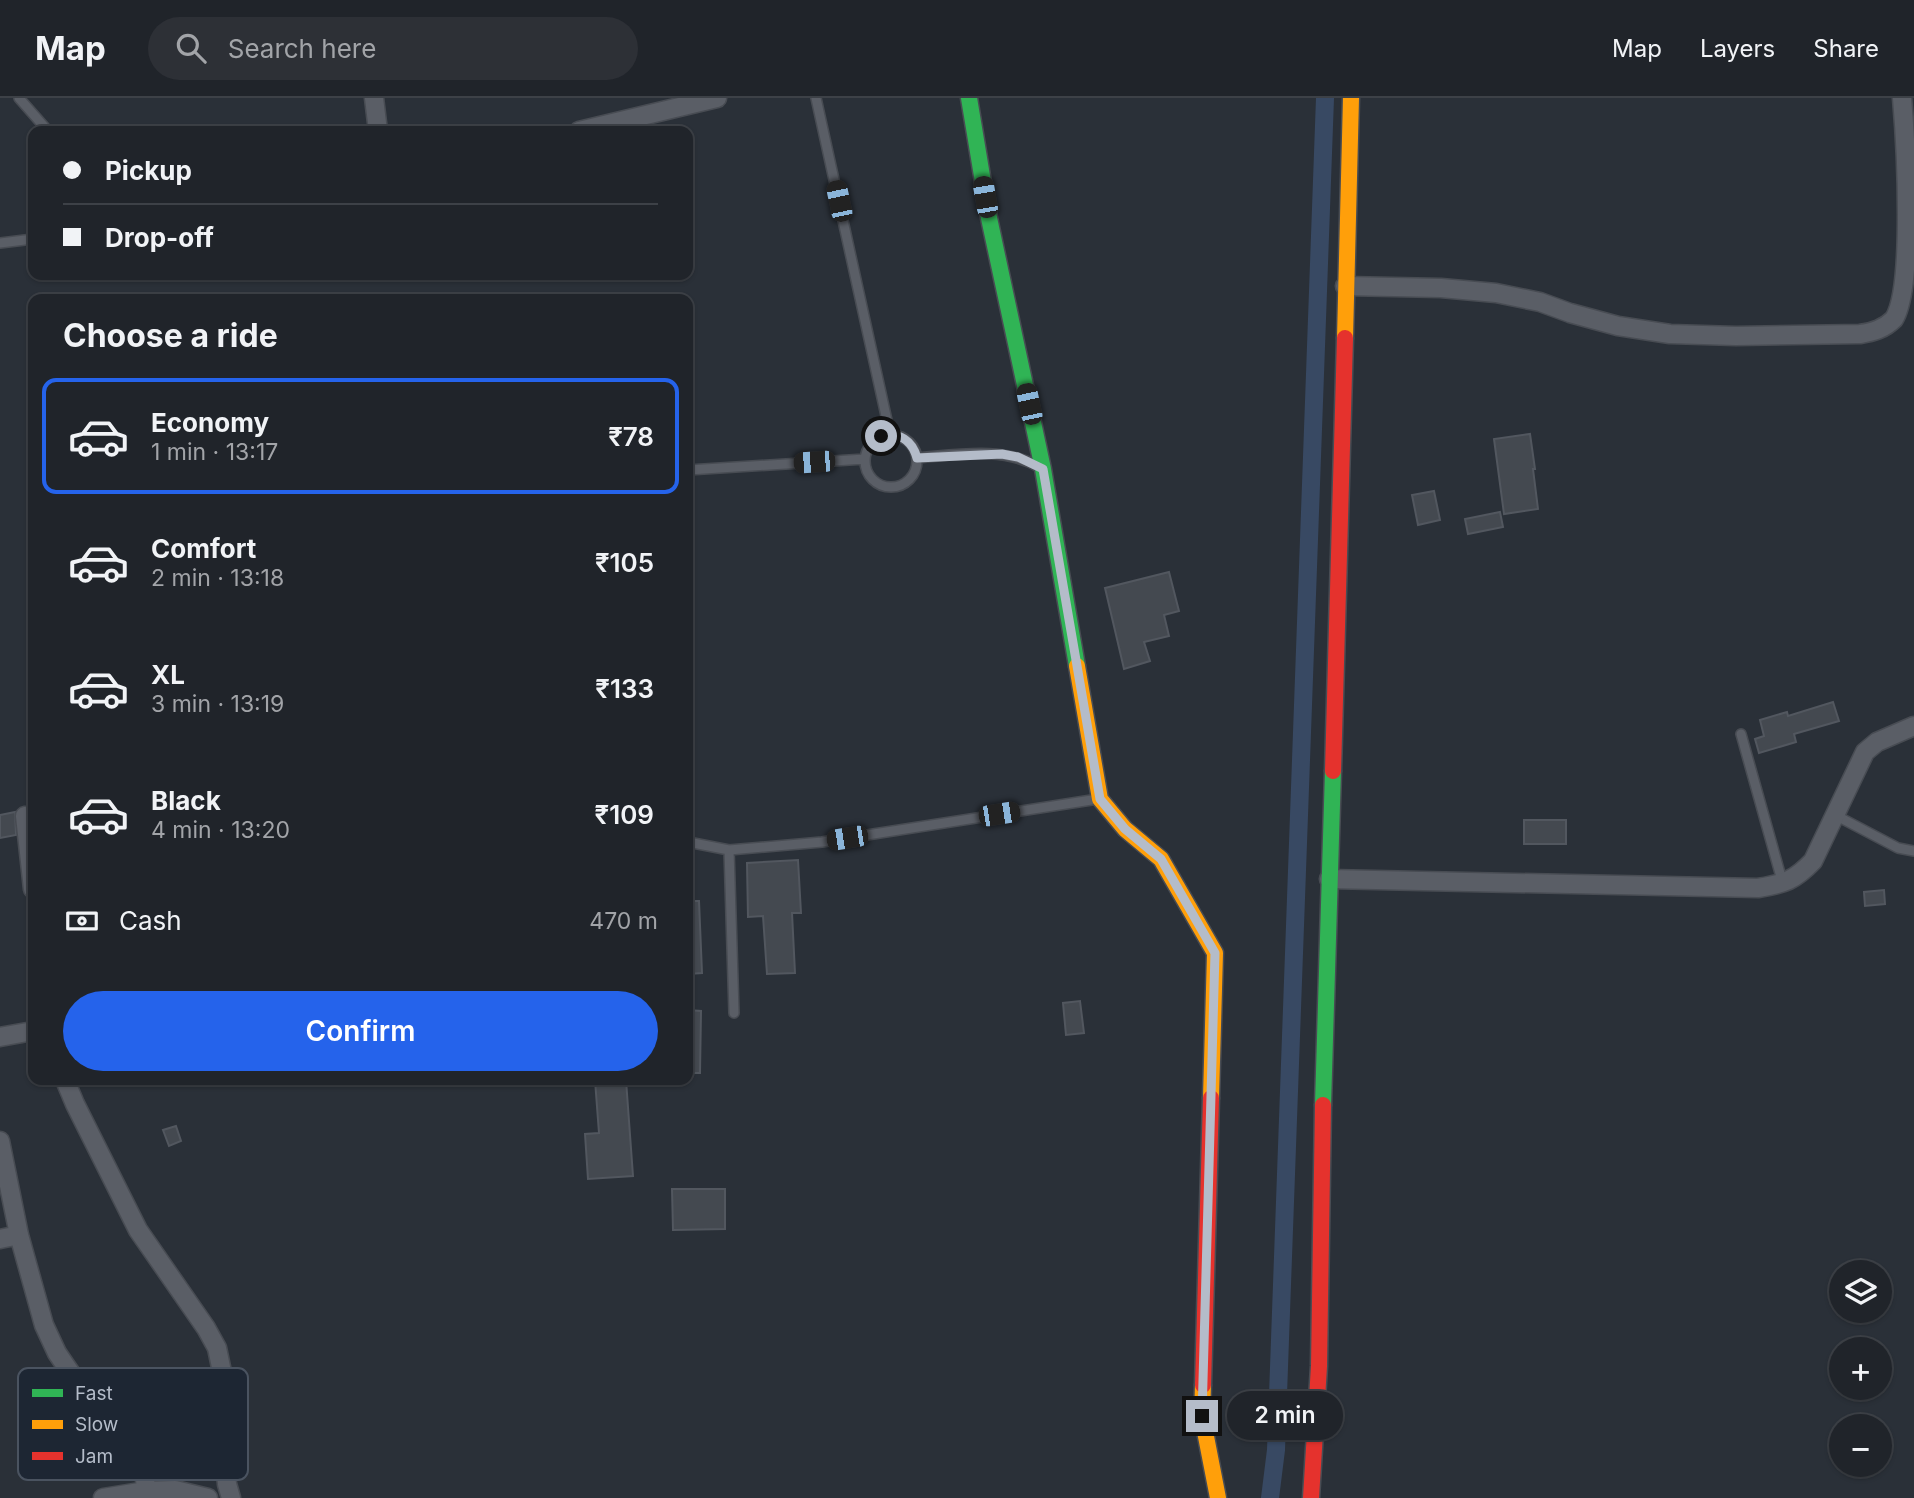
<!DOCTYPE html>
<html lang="en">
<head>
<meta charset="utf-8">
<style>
  :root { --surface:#20242a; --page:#2d3036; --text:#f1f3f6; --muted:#a2a4a8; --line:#3d4147; --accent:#2563eb }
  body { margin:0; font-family:Inter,sans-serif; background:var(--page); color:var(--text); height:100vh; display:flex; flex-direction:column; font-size:26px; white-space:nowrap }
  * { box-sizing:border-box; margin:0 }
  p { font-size:23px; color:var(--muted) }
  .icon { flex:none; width:38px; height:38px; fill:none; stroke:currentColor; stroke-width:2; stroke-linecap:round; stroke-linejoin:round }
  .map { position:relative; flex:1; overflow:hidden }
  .details { position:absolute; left:28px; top:196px; width:665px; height:791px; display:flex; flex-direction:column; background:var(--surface); border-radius:14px; box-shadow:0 2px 5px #0004,0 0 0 2px var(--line) }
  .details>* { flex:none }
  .banner { position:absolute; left:28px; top:28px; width:665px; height:154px; border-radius:14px; box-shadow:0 2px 5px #0004,0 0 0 2px var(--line); display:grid; align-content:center; height:154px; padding:0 35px; background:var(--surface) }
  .controls { position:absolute; left:1829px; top:1162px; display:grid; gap:14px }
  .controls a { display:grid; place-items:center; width:63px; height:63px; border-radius:50%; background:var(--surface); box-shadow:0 2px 5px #0004,0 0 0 2px var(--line); font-size:35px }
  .end { position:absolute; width:32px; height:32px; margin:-16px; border:9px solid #b4bcc9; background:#111; box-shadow:0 0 0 4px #111 }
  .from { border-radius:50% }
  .bubble { position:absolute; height:49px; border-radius:24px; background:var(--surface); box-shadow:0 2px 5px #0004,0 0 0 2px var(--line); font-size:23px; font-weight:600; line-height:49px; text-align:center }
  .car { position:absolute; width:21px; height:42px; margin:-21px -10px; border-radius:9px; box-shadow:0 0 5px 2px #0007; background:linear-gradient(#222 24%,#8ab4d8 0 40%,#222 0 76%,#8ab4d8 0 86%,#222 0) }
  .banner b { display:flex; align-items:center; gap:24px; height:66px; font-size:26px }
  .banner b+b { border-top:2px solid var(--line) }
  .banner i { width:18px; height:18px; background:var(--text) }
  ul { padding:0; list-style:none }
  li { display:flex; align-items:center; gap:21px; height:116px; margin:0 14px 10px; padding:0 21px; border:4px solid transparent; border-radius:14px }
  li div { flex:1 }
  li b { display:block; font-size:26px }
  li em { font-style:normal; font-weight:600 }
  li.selected { border-color:var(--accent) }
  li>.icon { width:63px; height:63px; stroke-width:1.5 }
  h2 { padding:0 35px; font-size:32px; line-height:84px }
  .pay { display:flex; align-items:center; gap:18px; height:77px; padding:0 35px; font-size:26px }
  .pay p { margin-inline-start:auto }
  .button { display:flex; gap:14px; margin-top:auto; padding:14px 35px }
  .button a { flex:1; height:80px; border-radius:42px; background:var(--accent); color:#fff; font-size:28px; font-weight:600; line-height:80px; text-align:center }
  header { display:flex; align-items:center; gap:42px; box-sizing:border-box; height:98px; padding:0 35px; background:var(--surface); border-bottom:2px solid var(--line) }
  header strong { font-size:33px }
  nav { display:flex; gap:38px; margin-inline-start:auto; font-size:24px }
  .search { width:490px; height:63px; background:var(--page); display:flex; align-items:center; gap:18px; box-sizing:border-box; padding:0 24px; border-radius:38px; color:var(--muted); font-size:26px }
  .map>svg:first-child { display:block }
</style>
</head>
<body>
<header>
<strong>Map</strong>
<div class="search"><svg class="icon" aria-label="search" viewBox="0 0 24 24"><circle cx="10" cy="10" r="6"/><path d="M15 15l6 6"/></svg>Search here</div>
<nav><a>Map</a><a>Layers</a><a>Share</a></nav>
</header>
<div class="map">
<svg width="1914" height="1400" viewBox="0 0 1914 1400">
  <rect width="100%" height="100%" fill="#2a3038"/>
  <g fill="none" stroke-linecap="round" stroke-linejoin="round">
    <path stroke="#384963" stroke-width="18" d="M 1270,1400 L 1276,1352 L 1325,0"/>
  </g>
  <path fill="#444950" stroke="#52575f" stroke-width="2" d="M 1530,336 L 1535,371 L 1533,371 L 1538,411 L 1504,416 L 1494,341 Z
    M 1434,393 L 1440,422 L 1418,427 L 1412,397 Z
    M 1500,414 L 1503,429 L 1468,436 L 1465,421 Z
    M 1169,474 L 1179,513 L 1164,517 L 1169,538 L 1144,544 L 1150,563 L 1124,571 L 1105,490 Z
    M 1833,604 L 1839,623 L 1794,636 L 1796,644 L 1759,655 L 1755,641 L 1764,638 L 1760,622 L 1787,614 L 1788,618 Z
    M 15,714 L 16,737 L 0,740 L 0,717 Z
    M 1524,722 L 1566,722 L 1566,746 L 1524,746 Z
    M 798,762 L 801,815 L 792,815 L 795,875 L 767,876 L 763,818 L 748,819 L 747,765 Z
    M 1884,792 L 1885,806 L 1865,808 L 1864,794 Z
    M 688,803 L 699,803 L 702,875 L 688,876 Z
    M 1080,903 L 1084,935 L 1066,937 L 1063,905 Z
    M 688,912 L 701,913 L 700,975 L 688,975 Z
    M 595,982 L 626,982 L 633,1078 L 588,1081 L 585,1036 L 599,1035 Z
    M 176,1028 L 181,1043 L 169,1048 L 163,1032 Z
    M 672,1091 L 725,1091 L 725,1131 L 673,1132 Z"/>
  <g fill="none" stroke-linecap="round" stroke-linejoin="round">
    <g stroke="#484c53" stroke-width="12">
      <path id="lane" d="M 19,0 L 48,33
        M 816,0 L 890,336
        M 0,145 L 33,141
        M865 363a26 26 0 1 1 52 0a26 26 0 1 1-52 0Z
        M 917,360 C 956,357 1003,348 1039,369
        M 688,372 L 865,361
        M 1741,636 L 1783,786
        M 1835,717 L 1898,750 L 1914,753
        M 688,744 L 729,752 L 822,744 L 1098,701
        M 729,752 L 734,915"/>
    </g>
    <g stroke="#484c53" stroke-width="21">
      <path id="street" d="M 374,0 L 378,33
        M 579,33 L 717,0
        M 1345,188 L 1441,190 L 1496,195 L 1540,204 L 1570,215 L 1618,228 L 1670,236 L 1736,238 L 1860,236 C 1873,234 1884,231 1894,221 C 1914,189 1906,46 1902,0
        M 25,718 L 33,791
        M 1329,781 L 1758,790 C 1784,786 1795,782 1813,763 L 1865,654 L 1877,644 L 1914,628
        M 0,939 L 33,933
        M 65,982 L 75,1006 L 138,1132 L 206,1230 L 217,1250 L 222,1274 L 225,1365 L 227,1386 L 231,1400
        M 0,1043 L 19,1137 L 44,1227 L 57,1255 L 72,1277 L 132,1343 L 140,1356 L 144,1369 L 146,1393
        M 0,1141 L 19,1137
        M 103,1400 L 146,1393 L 175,1392 L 208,1400"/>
    </g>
    <g stroke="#484c53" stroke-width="19">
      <path id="fast" d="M 969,0 L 989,120 L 1043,371 L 1077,568
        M 1323,1007 L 1333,673"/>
    </g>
    <g stroke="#484c53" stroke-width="19">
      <path id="slow" d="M 1345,240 L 1351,0
        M 1077,568 L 1100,701 L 1125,731 L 1161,761 L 1215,855 L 1211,1000
        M 1203,1287 L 1202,1318 L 1218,1400"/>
    </g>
    <g stroke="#484c53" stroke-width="19">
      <path id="jam" d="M 1333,673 L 1345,240
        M 1203,1287 L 1211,1000
        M 1311,1400 L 1319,1268 L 1323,1007"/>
    </g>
    <use href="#lane" stroke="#5a5e66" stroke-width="9"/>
    <use href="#street" stroke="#5a5e66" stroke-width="18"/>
    <use href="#fast" stroke="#30b455" stroke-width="16"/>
    <use href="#slow" stroke="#ff9f0a" stroke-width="16"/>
    <use href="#jam" stroke="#e5322d" stroke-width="16"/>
  </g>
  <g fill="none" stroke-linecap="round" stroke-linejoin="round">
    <path stroke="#b4bcc9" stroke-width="9" d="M 881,338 C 899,334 912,342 917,360 L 1002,356 L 1018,359 L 1043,371 L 1100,701 L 1125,731 L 1161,761 L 1215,855 L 1202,1318"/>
  </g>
  <rect x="18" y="1270" width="230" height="112" rx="10" fill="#1d2633" stroke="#4a5360" stroke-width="2"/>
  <rect x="32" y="1291" width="31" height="8" fill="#30b455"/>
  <rect x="32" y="1322" width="31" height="9" fill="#ff9f0a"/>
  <rect x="32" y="1354" width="31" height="8" fill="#e5322d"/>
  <g font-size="19" fill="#b4bcc9">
    <text x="75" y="1302">Fast</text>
    <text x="75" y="1333">Slow</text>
    <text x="75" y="1365">Jam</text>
  </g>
</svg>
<div class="controls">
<a><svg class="icon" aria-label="layers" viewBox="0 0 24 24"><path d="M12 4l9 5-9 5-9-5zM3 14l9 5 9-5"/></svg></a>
<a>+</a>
<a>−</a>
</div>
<i class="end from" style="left:881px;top:338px"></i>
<i class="end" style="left:1202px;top:1318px"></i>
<div class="bubble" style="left:1227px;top:1293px;width:116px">2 min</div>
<i class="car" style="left:985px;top:99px;rotate:350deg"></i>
<i class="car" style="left:839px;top:103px;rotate:348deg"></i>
<i class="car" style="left:1029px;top:306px;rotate:348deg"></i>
<i class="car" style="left:814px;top:364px;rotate:266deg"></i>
<i class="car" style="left:999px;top:716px;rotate:81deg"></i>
<i class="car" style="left:847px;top:740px;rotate:261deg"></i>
<div class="banner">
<b><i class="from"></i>Pickup</b>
<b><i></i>Drop-off</b>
</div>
<section class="details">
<h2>Choose a ride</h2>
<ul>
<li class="selected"><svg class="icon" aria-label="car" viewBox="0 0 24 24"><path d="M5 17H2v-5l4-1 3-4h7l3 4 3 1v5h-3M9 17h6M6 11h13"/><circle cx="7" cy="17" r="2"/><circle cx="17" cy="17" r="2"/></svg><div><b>Economy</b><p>1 min · 13:17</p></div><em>₹78</em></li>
<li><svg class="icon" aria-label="car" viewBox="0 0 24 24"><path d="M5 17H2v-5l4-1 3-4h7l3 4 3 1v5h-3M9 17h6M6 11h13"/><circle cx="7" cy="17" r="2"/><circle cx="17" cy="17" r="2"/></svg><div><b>Comfort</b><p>2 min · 13:18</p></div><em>₹105</em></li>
<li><svg class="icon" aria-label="car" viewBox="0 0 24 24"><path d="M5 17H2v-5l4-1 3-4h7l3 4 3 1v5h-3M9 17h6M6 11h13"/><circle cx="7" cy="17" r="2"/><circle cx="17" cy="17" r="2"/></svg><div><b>XL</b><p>3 min · 13:19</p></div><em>₹133</em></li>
<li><svg class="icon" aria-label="car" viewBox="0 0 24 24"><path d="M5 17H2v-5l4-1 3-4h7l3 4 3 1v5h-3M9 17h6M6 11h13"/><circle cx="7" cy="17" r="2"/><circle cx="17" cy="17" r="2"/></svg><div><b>Black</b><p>4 min · 13:20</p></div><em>₹109</em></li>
</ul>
<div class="pay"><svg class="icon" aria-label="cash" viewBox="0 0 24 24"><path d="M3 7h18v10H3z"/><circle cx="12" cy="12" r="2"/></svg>Cash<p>470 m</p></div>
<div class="button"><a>Confirm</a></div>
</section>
</div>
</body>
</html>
